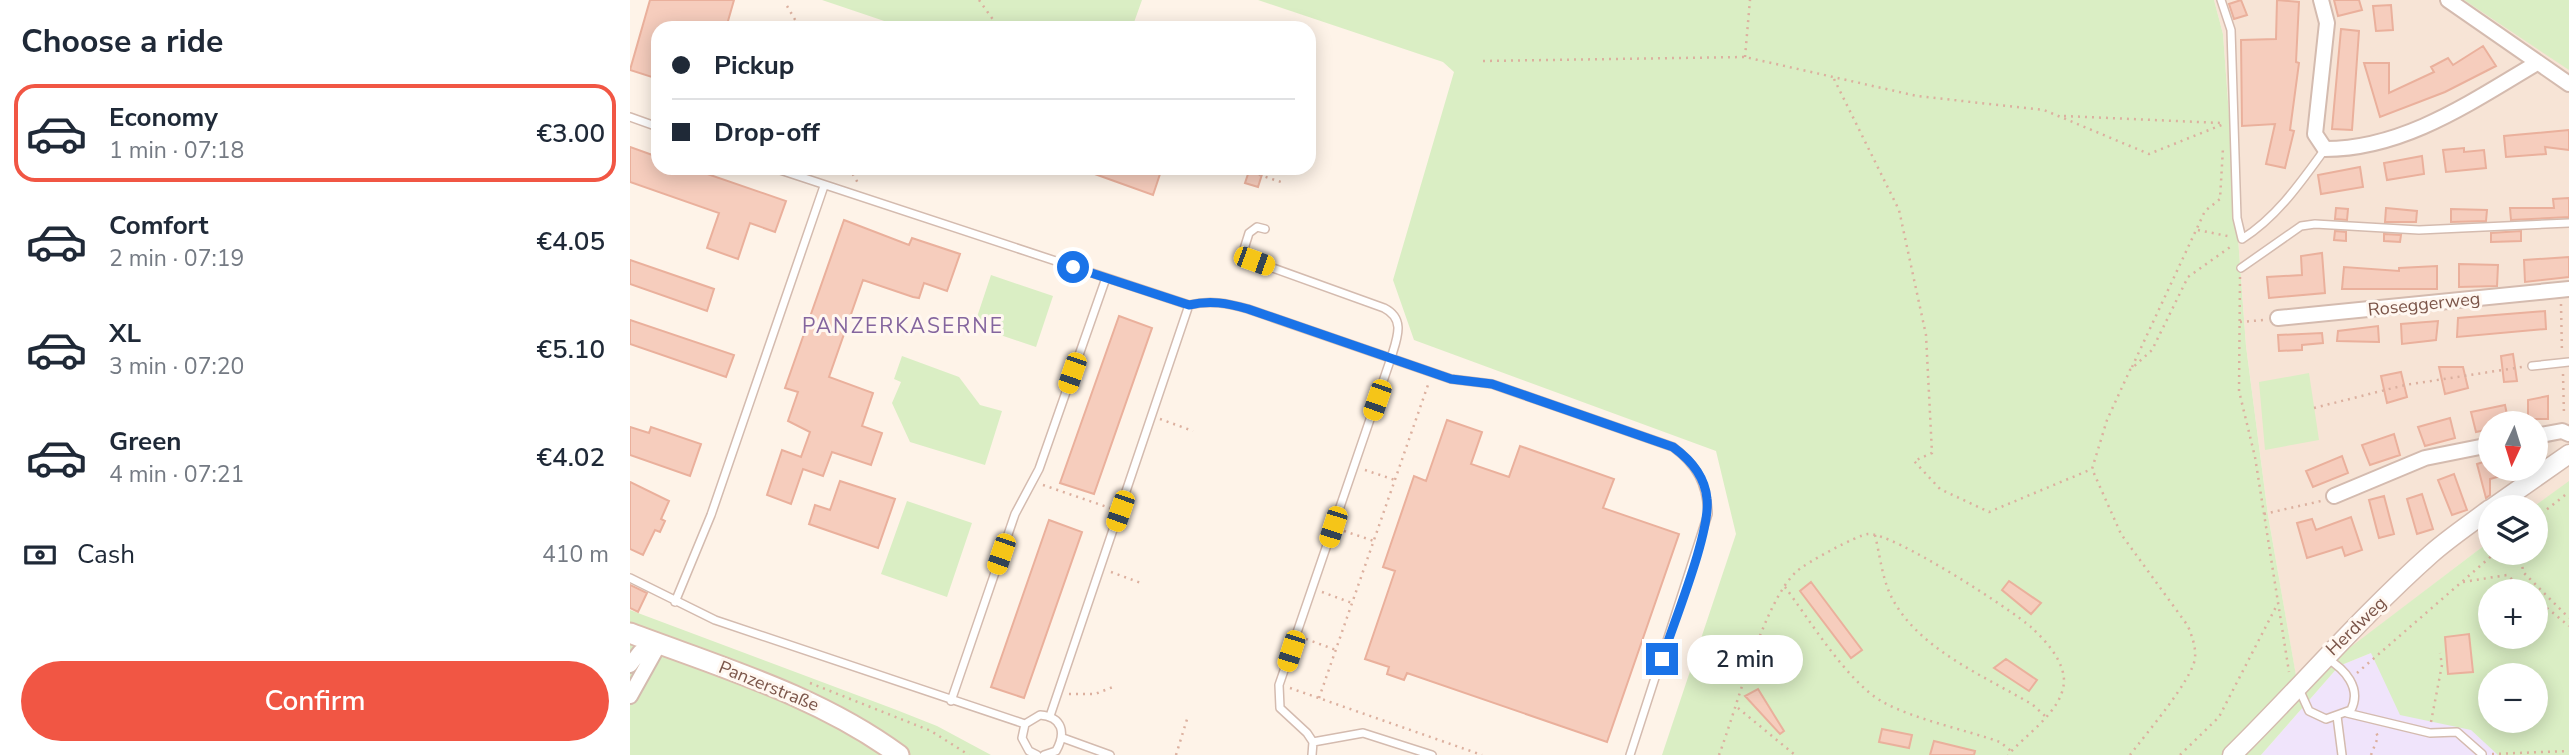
<!DOCTYPE html>
<html lang="en">
<head>
<meta charset="utf-8">
<style>
  :root { --surface:#fff; --page:#f6f6f7; --text:#1f2937; --muted:#747a83; --line:#e0e1e3; --accent:#f15644 }
  body { margin:0; font-family:"Nunito Sans",sans-serif; background:var(--page); color:var(--text); height:100vh; display:flex; flex-direction:column; font-size:26px; white-space:nowrap }
  * { box-sizing:border-box; margin:0 }
  p { font-size:23px; color:var(--muted) }
  .icon { flex:none; width:38px; height:38px; fill:none; stroke:currentColor; stroke-width:2; stroke-linecap:round; stroke-linejoin:round }
  .map { position:relative; flex:1; overflow:hidden }
  .drawer { display:flex; flex-direction:column; background:var(--surface); width:630px }
  .drawer>* { flex:none }
  .banner { position:absolute; left:21px; top:21px; width:665px; height:154px; border-radius:21px; box-shadow:0 4px 18px #0003; display:grid; align-content:center; height:154px; padding:0 21px; background:var(--surface) }
  .needle { width:46px; rotate:184deg }
  .buttons { position:absolute; left:1848px; top:411px; display:grid; gap:14px }
  .buttons a { display:grid; place-items:center; width:70px; height:70px; border-radius:50%; background:var(--surface); box-shadow:0 4px 18px #0003; font-size:35px }
  .end { position:absolute; width:32px; height:32px; margin:-16px; border:9px solid #1a73e8; background:#fff; box-shadow:0 0 0 4px #fff }
  .from { border-radius:50% }
  .bubble { position:absolute; height:49px; border-radius:24px; background:var(--surface); box-shadow:0 4px 18px #0003; font-size:23px; font-weight:600; line-height:49px; text-align:center }
  .car { position:absolute; width:21px; height:42px; margin:-21px -10px; border-radius:9px; box-shadow:0 0 5px 2px #0007; background:linear-gradient(#f5c518 24%,#345 0 40%,#f5c518 0 76%,#345 0 86%,#f5c518 0) }
  .banner b { display:flex; align-items:center; gap:24px; height:66px; font-size:26px }
  .banner b+b { border-top:2px solid var(--line) }
  .banner i { width:18px; height:18px; background:var(--text) }
  ul { padding:0; list-style:none }
  li { display:flex; align-items:center; gap:21px; height:98px; margin:0 14px 10px; padding:0 7px; border:4px solid transparent; border-radius:21px }
  li div { flex:1 }
  li b { display:block; font-size:26px }
  li em { font-style:normal; font-weight:600 }
  li.on { border-color:var(--accent) }
  li>.icon { width:63px; height:63px; stroke-width:1.5 }
  h2 { padding:0 21px; font-size:32px; line-height:84px }
  .pay { display:flex; align-items:center; gap:18px; height:77px; padding:0 21px; font-size:26px }
  .pay p { margin-inline-start:auto }
  .button { display:flex; gap:14px; margin-top:auto; padding:14px 21px }
  .button a { flex:1; height:80px; border-radius:42px; background:var(--accent); color:#fff; font-size:28px; font-weight:600; line-height:80px; text-align:center }
  main { display:flex; flex:1; min-height:0 }
  .map>svg:first-child { display:block }
</style>
</head>
<body>
<main>
<section class="drawer">
<h2>Choose a ride</h2>
<ul>
<li class="on"><svg class="icon" aria-label="car" viewBox="0 0 24 24"><path d="M5 17H2v-5l4-1 3-4h7l3 4 3 1v5h-3M9 17h6M6 11h13"/><circle cx="7" cy="17" r="2"/><circle cx="17" cy="17" r="2"/></svg><div><b>Economy</b><p>1 min · 07:18</p></div><em>€3.00</em></li>
<li><svg class="icon" aria-label="car" viewBox="0 0 24 24"><path d="M5 17H2v-5l4-1 3-4h7l3 4 3 1v5h-3M9 17h6M6 11h13"/><circle cx="7" cy="17" r="2"/><circle cx="17" cy="17" r="2"/></svg><div><b>Comfort</b><p>2 min · 07:19</p></div><em>€4.05</em></li>
<li><svg class="icon" aria-label="car" viewBox="0 0 24 24"><path d="M5 17H2v-5l4-1 3-4h7l3 4 3 1v5h-3M9 17h6M6 11h13"/><circle cx="7" cy="17" r="2"/><circle cx="17" cy="17" r="2"/></svg><div><b>XL</b><p>3 min · 07:20</p></div><em>€5.10</em></li>
<li><svg class="icon" aria-label="car" viewBox="0 0 24 24"><path d="M5 17H2v-5l4-1 3-4h7l3 4 3 1v5h-3M9 17h6M6 11h13"/><circle cx="7" cy="17" r="2"/><circle cx="17" cy="17" r="2"/></svg><div><b>Green</b><p>4 min · 07:21</p></div><em>€4.02</em></li>
</ul>
<div class="pay"><svg class="icon" aria-label="cash" viewBox="0 0 24 24"><path d="M3 7h18v10H3z"/><circle cx="12" cy="12" r="2"/></svg>Cash<p>410 m</p></div>
<div class="button"><a>Confirm</a></div>
</section>
<div class="map">
<svg width="1939" height="755" viewBox="0 0 1939 755">
  <rect width="100%" height="100%" fill="#fef3e8"/>
  <path fill="#f7e4d6" fill-rule="evenodd" d="M 1584,0 L 1939,0 L 1939,482 L 1903,507 L 1860,508 L 1860,541 L 1668,688 L 1638,515 L 1616,346 L 1593,34 ZM 1860,424 L 1906,424 L 1906,469 L 1860,469 Z"/>
  <path fill="#f0e4fb" fill-rule="evenodd" d="M 1860,553 L 1906,553 L 1939,755 L 1631,755 L 1709,666 L 1741,653 ZM 1860,592 L 1906,592 L 1906,637 L 1860,637 ZM 1860,676 L 1906,676 L 1906,721 L 1860,721 Z"/>
  <path fill="#daeec4" fill-rule="evenodd" d="M 192,0 L 512,0 L 502,28 L 275,28 Z
    M 628,0 L 1584,0 L 1593,34 L 1616,346 L 1638,515 L 1668,687 L 1860,541 L 1860,553 L 1906,553 L 1906,508 L 1903,507 L 1939,481 L 1939,755 L 1868,755 L 1841,730 L 1770,715 L 1741,653 L 1709,666 L 1631,755 L 1032,755 L 1106,534 L 1086,451 L 784,340 L 763,280 L 824,72 L 813,62 ZM 1860,592 L 1906,592 L 1906,637 L 1860,637 ZM 1860,676 L 1906,676 L 1906,721 L 1860,721 Z
    M 1834,0 L 1939,0 L 1939,70 Z
    M 361,275 L 423,296 L 406,347 L 344,326 Z
    M 272,356 L 329,377 L 350,405 L 372,411 L 355,465 L 280,442 L 262,403 L 271,382 L 264,379 Z
    M 1679,373 L 1689,440 L 1635,450 L 1629,382 Z
    M 277,501 L 342,523 L 317,597 L 251,574 Z
    M 0,610 L 264,709 L 307,726 L 361,755 L 0,755 Z"/>
  <path fill="#f6cdbd" stroke="#eab09c" stroke-width="2" d="M 20,0 L 104,0 L 96,28 L 28,28 L 28,79 L 0,70 Z
    M 1611,0 L 1617,15 L 1604,19 L 1599,4 Z
    M 1647,0 L 1669,2 L 1666,62 L 1669,63 L 1660,130 L 1664,131 L 1655,168 L 1636,164 L 1645,124 L 1612,126 L 1611,40 L 1646,39 Z
    M 1704,0 L 1729,0 L 1732,10 L 1708,16 Z
    M 1761,5 L 1763,30 L 1746,31 L 1743,6 Z
    M 1711,29 L 1729,31 L 1722,130 L 1702,129 Z
    M 1853,46 L 1866,66 L 1815,92 L 1750,117 L 1734,63 L 1759,63 L 1759,93 L 1804,72 L 1801,67 L 1818,58 L 1823,65 Z
    M 1939,130 L 1939,150 L 1915,147 L 1916,154 L 1876,157 L 1874,136 Z
    M 0,147 L 28,157 L 28,168 L 60,168 L 156,201 L 145,232 L 120,223 L 108,259 L 77,248 L 89,213 L 0,182 Z
    M 1834,148 L 1834,152 L 1854,150 L 1856,168 L 1816,172 L 1813,150 Z
    M 1792,156 L 1794,174 L 1757,180 L 1754,163 Z
    M 1730,167 L 1733,187 L 1691,194 L 1688,175 Z
    M 448,168 L 532,168 L 523,195 Z
    M 620,168 L 634,168 L 628,187 L 615,183 Z
    M 1939,198 L 1939,217 L 1881,220 L 1880,208 L 1924,208 L 1923,199 Z
    M 1706,208 L 1718,209 L 1717,220 L 1705,219 Z
    M 1756,208 L 1787,211 L 1786,222 L 1755,222 Z
    M 1821,209 L 1857,210 L 1856,221 L 1821,222 Z
    M 214,220 L 279,245 L 282,238 L 330,254 L 317,291 L 294,283 L 289,298 L 283,297 L 233,280 L 199,377 L 243,393 L 232,426 L 252,433 L 241,465 L 202,452 L 193,476 L 173,469 L 161,504 L 137,495 L 152,450 L 171,457 L 180,432 L 158,421 L 168,392 L 155,388 Z
    M 1705,231 L 1716,232 L 1716,241 L 1704,240 Z
    M 1891,231 L 1891,241 L 1861,242 L 1861,233 Z
    M 1754,234 L 1771,235 L 1770,242 L 1754,241 Z
    M 1692,253 L 1695,293 L 1639,298 L 1637,277 L 1672,275 L 1671,256 Z
    M 1939,257 L 1939,277 L 1895,282 L 1894,260 Z
    M 0,260 L 84,289 L 77,311 L 0,284 Z
    M 1829,264 L 1868,265 L 1867,286 L 1829,287 Z
    M 1807,266 L 1807,289 L 1712,289 L 1714,267 L 1769,271 L 1769,268 Z
    M 1915,311 L 1916,329 L 1827,337 L 1828,318 Z
    M 489,316 L 522,328 L 464,494 L 430,483 Z
    M 0,320 L 104,355 L 96,377 L 0,344 Z
    M 1808,321 L 1806,340 L 1772,344 L 1771,324 Z
    M 1748,326 L 1749,342 L 1707,341 L 1708,331 Z
    M 1692,333 L 1693,343 L 1672,345 L 1672,350 L 1649,351 L 1648,335 Z
    M 1883,354 L 1887,381 L 1874,382 L 1871,356 Z
    M 1809,367 L 1833,367 L 1838,388 L 1815,394 Z
    M 1771,372 L 1777,397 L 1757,403 L 1751,376 Z
    M 1918,396 L 1918,419 L 1898,419 L 1898,400 Z
    M 1875,405 L 1879,424 L 1860,424 L 1860,429 L 1846,432 L 1841,412 Z
    M 1820,418 L 1825,438 L 1795,446 L 1788,427 Z
    M 817,420 L 852,432 L 841,464 L 879,477 L 890,446 L 984,479 L 973,508 L 1049,534 L 977,742 L 777,673 L 774,680 L 757,674 L 759,667 L 735,659 L 765,571 L 753,567 L 784,476 L 796,481 Z
    M 0,427 L 19,433 L 21,427 L 71,444 L 60,476 L 0,455 Z
    M 1764,434 L 1770,455 L 1740,465 L 1732,445 Z
    M 1712,456 L 1718,473 L 1683,487 L 1676,471 Z
    M 1860,460 L 1860,469 L 1884,469 L 1885,472 L 1860,479 L 1860,495 L 1856,498 L 1847,464 Z
    M 1824,474 L 1837,510 L 1822,515 L 1808,480 Z
    M 210,481 L 265,499 L 248,548 L 179,524 L 185,505 L 200,510 Z
    M 0,482 L 39,501 L 31,519 L 35,521 L 30,532 L 25,530 L 13,555 L 0,549 Z
    M 1792,494 L 1803,529 L 1787,534 L 1777,499 Z
    M 1754,496 L 1764,534 L 1749,538 L 1739,500 Z
    M 1721,517 L 1732,550 L 1715,556 L 1712,547 L 1677,558 L 1667,523 L 1682,519 L 1686,530 Z
    M 419,520 L 452,532 L 394,698 L 361,687 Z
    M 1379,581 L 1411,603 L 1401,614 L 1372,590 Z
    M 1181,582 L 1232,650 L 1221,658 L 1170,591 Z
    M 0,585 L 17,593 L 8,612 L 0,608 Z
    M 1839,634 L 1843,672 L 1818,674 L 1815,637 Z
    M 1376,659 L 1407,680 L 1399,691 L 1364,668 Z
    M 1128,689 L 1154,731 L 1150,734 L 1115,696 Z
    M 1252,729 L 1282,735 L 1279,748 L 1249,742 Z
    M 1304,741 L 1345,751 L 1344,755 L 1300,755 Z"/>
  <g fill="none" stroke-linecap="round" stroke-linejoin="round">
    <g stroke="#d4bbaf" stroke-width="10">
      <path id="service" d="M 1591,0 L 1601,30 L 1607,218 L 1612,239 C 1647,217 1671,182 1695,149
        M 0,117 L 28,127
        M 144,168 L 559,305 C 580,300 597,303 618,309 L 821,379 L 862,384 L 1043,447 C 1067,465 1077,484 1078,514 L 1000,755
        M 635,229 L 627,227 L 619,233 L 614,249 L 618,259 L 754,308 C 776,319 767,338 761,358 L 649,685 L 650,708 L 677,733 L 683,742
        M 1611,268 L 1671,226 L 1685,224 L 1789,230 L 1939,223
        M 1902,366 L 1939,362
        M 0,578 L 85,620 L 395,724
        M 45,602 L 81,515 L 194,186
        M 1669,689 L 1679,711 L 1696,719 L 1721,710 C 1732,688 1715,669 1696,658
        M 321,701 L 385,514 L 409,469 L 476,278
        M 1717,713 L 1800,733 L 1827,732 L 1852,754
        M 420,716 L 559,305
        M 1707,716 L 1712,755
        M 433,738 L 480,755
        M 407,755 L 399,751 L 392,738 L 395,724 L 410,715 C 433,717 436,733 426,751 L 414,755
        M 682,755 L 683,742 L 733,733 L 802,755"/>
    </g>
    <g stroke="#d4bbaf" stroke-width="18">
      <path id="minor" d="M 1691,0 L 1697,23 L 1685,134 L 1695,149 C 1774,149 1841,102 1907,63
        M 1818,0 L 1939,84
        M 1648,318 L 1939,289
        M 1906,436 L 1932,431 L 1939,434
        M 1704,496 L 1795,458 L 1860,445
        M 0,665 L 10,652 L 29,644
        M 0,696 L 29,644"/>
    </g>
    <g stroke="#d4bbaf" stroke-width="21">
      <path id="tertiary" d="M 1862,508 L 1939,454
        M 1602,755 C 1669,689 1730,617 1801,554 C 1819,538 1840,524 1860,509"/>
    </g>
    <g stroke="#dabcae" stroke-width="23">
      <path id="secondary" d="M 0,633 C 93,668 189,696 269,755"/>
    </g>
    <path stroke="#dcb09f" stroke-width="2.5" stroke-dasharray="2 5" stroke-linecap="butt" d="M 349,0 L 369,28
      M 157,6 L 170,28
      M 1115,57 L 1120,0
      M 853,61 L 1115,57 L 1287,96 L 1414,110 L 1519,154 L 1594,124
      M 1204,79 L 1269,210 L 1296,335 L 1302,453 L 1284,461 L 1310,489 L 1359,512 L 1462,469
      M 1434,116 L 1591,123
      M 219,168 L 228,183
      M 609,168 L 651,182
      M 1568,230 L 1602,237
      M 1610,277 L 1609,391 L 1625,457 L 1659,672
      M 1931,304 L 1932,353
      M 1610,322 L 1634,320
      M 1502,367 L 1575,211 L 1590,199 L 1593,148
      M 1933,374 L 1934,416
      M 1684,408 L 1775,385 L 1892,367
      M 530,419 L 563,431
      M 735,470 L 765,480
      M 413,485 L 480,508
      M 1634,514 L 1691,501
      M 1906,518 L 1939,492
      M 714,531 L 744,541
      M 1245,535 C 1250,555 1252,579 1262,598 C 1289,650 1355,676 1403,705 L 1415,716
      M 1891,553 L 1893,572 L 1939,618
      M 481,572 L 511,583
      M 1833,582 L 1877,575 L 1897,592
      M 1155,587 C 1179,619 1218,683 1253,702 C 1283,719 1336,730 1370,742 L 1381,751
      M 692,592 L 722,603
      M 1906,599 L 1939,626
      M 676,639 L 706,650
      M 1727,673 L 1865,553
      M 180,683 L 301,731 L 339,755
      M 660,688 L 852,755
      M 439,694 L 465,694 L 483,687
      M 689,698 L 799,382
      M 1108,708 L 1165,755
      M 1801,722 L 1812,665 L 1810,653
      M 1862,754 L 1939,751
      M 546,755 L 558,716
      M 1089,755 C 1107,708 1133,602 1167,571 C 1176,563 1227,535 1238,534 C 1262,532 1381,609 1402,628 C 1416,641 1434,661 1434,681 C 1433,711 1396,734 1378,755
      M 1500,755 C 1515,735 1563,679 1565,658 C 1566,646 1562,637 1558,626 L 1491,534 L 1462,469 L 1477,420 L 1500,370 L 1522,350 L 1558,277 L 1603,245
      M 1550,755 L 1589,717 L 1648,603
      M 1741,755 L 1748,737 L 1746,732"/>
    <use href="#service" stroke="#fff" stroke-width="7"/>
    <use href="#minor" stroke="#fff" stroke-width="14"/>
    <use href="#tertiary" stroke="#fff" stroke-width="18"/>
    <use href="#secondary" stroke="#fff" stroke-width="19"/>
  </g>
  <g fill="none" stroke-linecap="round" stroke-linejoin="round">
    <path stroke="#1a73e8" stroke-width="9" d="M 443,267 L 559,305 C 580,300 597,303 618,309 L 821,379 L 862,384 L 1043,447 C 1061,460 1075,476 1077,499 C 1081,532 1043,624 1032,659"/>
  </g>
  <g text-anchor="middle" stroke-width="6" stroke-linejoin="round" paint-order="stroke">
    <g font-size="18" fill="#7b5549" stroke="#fff7f0">
      <text transform="translate(1794 304) rotate(-6)" y="6">Roseggerweg</text>
      <text transform="translate(1726 626) rotate(-44)" y="6">Herdweg</text>
      <text transform="translate(139 686) rotate(22)" y="6">Panzerstraße</text>
    </g>
    <g font-size="21" letter-spacing="2" fill="#84659e" stroke="#fff7f0">
      <text x="273" y="333">PANZERKASERNE</text>
    </g>
  </g>
</svg>
<div class="buttons">
<a><svg class="needle" viewBox="-14 -14 28 28"><path d="M0-13l5 13h-10z" fill="#e53935"/><path d="M0 13l5-13h-10z" fill="#747a83"/></svg></a>
<a><svg class="icon" aria-label="layers" viewBox="0 0 24 24"><path d="M12 4l9 5-9 5-9-5zM3 14l9 5 9-5"/></svg></a>
<a>+</a>
<a>−</a>
</div>
<i class="end from" style="left:443px;top:267px"></i>
<i class="end" style="left:1032px;top:659px"></i>
<div class="bubble" style="left:1057px;top:635px;width:116px">2 min</div>
<i class="car" style="left:624px;top:261px;rotate:110deg"></i>
<i class="car" style="left:442px;top:373px;rotate:199deg"></i>
<i class="car" style="left:747px;top:400px;rotate:199deg"></i>
<i class="car" style="left:490px;top:511px;rotate:199deg"></i>
<i class="car" style="left:703px;top:527px;rotate:198deg"></i>
<i class="car" style="left:371px;top:554px;rotate:199deg"></i>
<i class="car" style="left:661px;top:651px;rotate:198deg"></i>
<div class="banner">
<b><i class="from"></i>Pickup</b>
<b><i></i>Drop-off</b>
</div>
</div>
</main>
</body>
</html>
